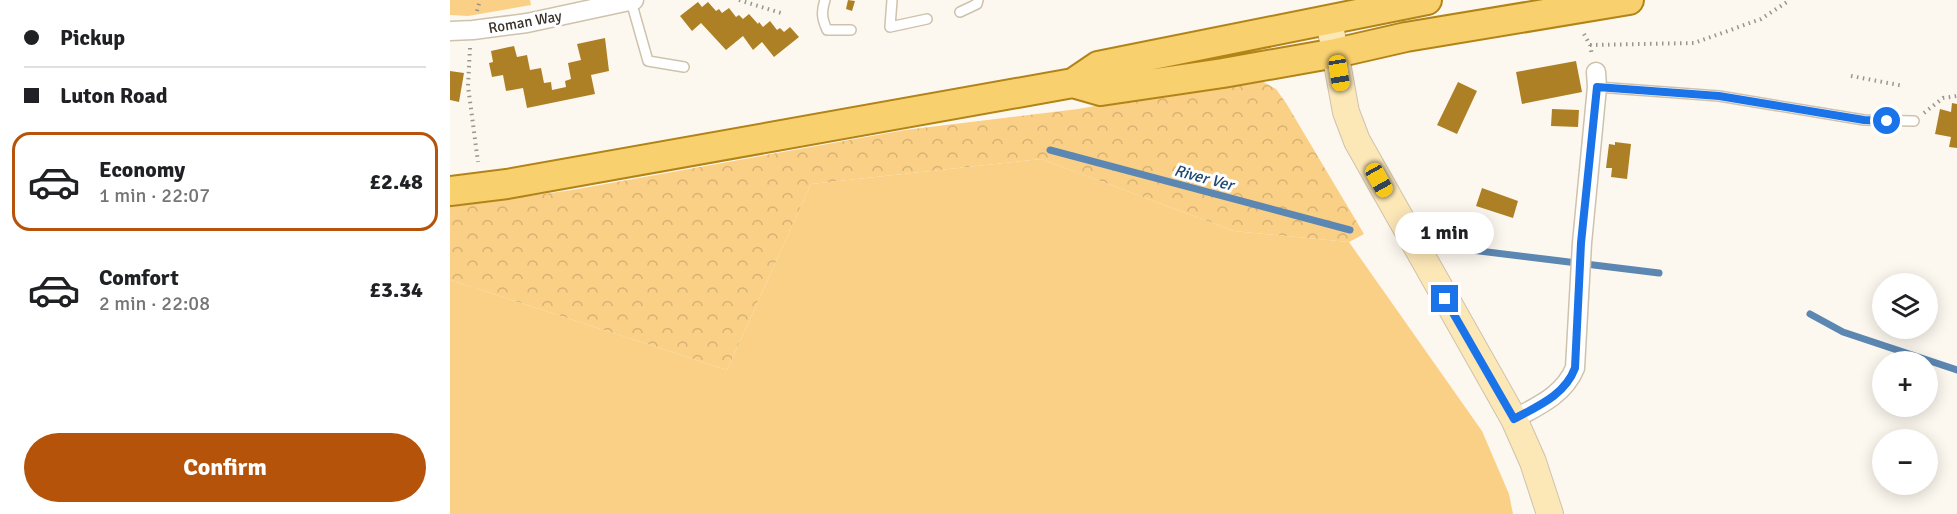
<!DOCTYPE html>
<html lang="en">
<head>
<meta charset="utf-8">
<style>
  :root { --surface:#fff; --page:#f2f2f2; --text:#202124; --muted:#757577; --line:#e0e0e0; --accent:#b45309 }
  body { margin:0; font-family:Signika,sans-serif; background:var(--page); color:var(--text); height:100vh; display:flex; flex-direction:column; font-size:22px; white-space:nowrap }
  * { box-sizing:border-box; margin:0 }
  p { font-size:20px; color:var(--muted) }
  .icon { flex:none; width:33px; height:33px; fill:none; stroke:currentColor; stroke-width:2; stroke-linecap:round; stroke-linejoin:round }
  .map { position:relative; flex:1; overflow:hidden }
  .panel { display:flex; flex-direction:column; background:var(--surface); width:450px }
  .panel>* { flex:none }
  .top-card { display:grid; align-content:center; height:132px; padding:0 24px; background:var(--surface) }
  .buttons { position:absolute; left:1422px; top:273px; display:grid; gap:12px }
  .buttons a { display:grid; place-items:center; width:66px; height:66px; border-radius:50%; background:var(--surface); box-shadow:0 3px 15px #0003; font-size:30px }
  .end { position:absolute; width:27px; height:27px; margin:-14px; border:8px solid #1a73e8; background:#fff; box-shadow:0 0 0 3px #fff }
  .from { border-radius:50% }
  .bubble { position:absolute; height:42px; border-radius:21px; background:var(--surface); box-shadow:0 3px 15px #0003; font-size:20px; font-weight:700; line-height:42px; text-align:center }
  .car { position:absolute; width:18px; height:36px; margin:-18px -9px; border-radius:8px; box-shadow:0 0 4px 2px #0007; background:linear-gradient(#f5c518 24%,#345 0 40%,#f5c518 0 76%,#345 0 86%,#f5c518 0) }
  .top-card b { display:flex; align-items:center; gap:21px; height:57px; font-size:22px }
  .top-card b+b { border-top:2px solid var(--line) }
  .top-card i { width:15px; height:15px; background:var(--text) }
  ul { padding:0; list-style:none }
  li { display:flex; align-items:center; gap:18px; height:99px; margin:0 12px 9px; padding:0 12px; border:3px solid transparent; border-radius:18px }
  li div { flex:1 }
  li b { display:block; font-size:22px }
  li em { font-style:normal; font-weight:700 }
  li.active { border-color:var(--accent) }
  li>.icon { width:54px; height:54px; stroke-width:1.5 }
  .primary-button { display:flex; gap:12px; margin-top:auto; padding:12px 24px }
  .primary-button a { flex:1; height:69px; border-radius:36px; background:var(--accent); color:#fff; font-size:24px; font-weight:700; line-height:69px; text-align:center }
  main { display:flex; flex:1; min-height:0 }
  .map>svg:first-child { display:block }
</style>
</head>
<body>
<main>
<section class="panel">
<div class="top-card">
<b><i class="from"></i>Pickup</b>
<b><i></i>Luton Road</b>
</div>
<ul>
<li class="active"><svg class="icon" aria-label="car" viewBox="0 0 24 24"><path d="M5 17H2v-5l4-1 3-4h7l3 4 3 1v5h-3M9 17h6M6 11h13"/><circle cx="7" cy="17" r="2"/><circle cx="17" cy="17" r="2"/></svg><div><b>Economy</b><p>1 min · 22:07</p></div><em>£2.48</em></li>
<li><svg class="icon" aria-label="car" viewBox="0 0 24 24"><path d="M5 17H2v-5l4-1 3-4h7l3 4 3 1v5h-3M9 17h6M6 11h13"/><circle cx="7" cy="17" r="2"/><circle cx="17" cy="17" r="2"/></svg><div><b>Comfort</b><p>2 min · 22:08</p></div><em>£3.34</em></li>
</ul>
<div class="primary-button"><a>Confirm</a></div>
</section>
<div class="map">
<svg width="1507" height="514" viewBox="0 0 1507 514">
  <defs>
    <pattern id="forest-crowns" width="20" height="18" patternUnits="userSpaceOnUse" patternTransform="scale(1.5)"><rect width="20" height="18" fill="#facf86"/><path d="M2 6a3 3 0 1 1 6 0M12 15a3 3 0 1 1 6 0" fill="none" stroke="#d7b274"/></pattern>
  </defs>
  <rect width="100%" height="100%" fill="#fdf8ef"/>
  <path fill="#facf86" d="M 0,0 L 80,0 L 81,5 L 18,16 L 0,15 Z
    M 591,159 L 784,231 L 899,242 L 1032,431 L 1059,494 L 1063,514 L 0,514 L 0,280 L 277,370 L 361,184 Z"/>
  <path fill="url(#forest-crowns)" d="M 810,80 L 826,89 L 836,103 L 914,234 L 899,242 L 784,231 L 591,159 L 361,184 L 277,370 L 0,280 L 0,207 L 122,190 L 455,130 L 628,109 L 787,81 Z"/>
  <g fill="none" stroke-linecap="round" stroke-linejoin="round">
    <path stroke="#5c87b2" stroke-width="7" d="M 600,150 L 900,230
      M 1013,249 L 1209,273
      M 1360,314 L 1393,332 L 1507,370"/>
  </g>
  <path fill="#ad8026" d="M 398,0 L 405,1 L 402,11 L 396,9 Z
    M 248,2 L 252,7 L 258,2 L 266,11 L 269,9 L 272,13 L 279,8 L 286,17 L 289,15 L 293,19 L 299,14 L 308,24 L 309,22 L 313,27 L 320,21 L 327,30 L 330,28 L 334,32 L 340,27 L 349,37 L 324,57 L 312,42 L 303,50 L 293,36 L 276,50 L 251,23 L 242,31 L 230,16 Z
    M 155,38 L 159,71 L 141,75 L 145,94 L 77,108 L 73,88 L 56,91 L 53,75 L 42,77 L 39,63 L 43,62 L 41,51 L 64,46 L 67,57 L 77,55 L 80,70 L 91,68 L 94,83 L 101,82 L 102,90 L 116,87 L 115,81 L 121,79 L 118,63 L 131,60 L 127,44 Z
    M 1126,61 L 1132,92 L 1072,104 L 1066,72 Z
    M 0,71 L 14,73 L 9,102 L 0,100 Z
    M 1008,82 L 1027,91 L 1007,134 L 987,125 Z
    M 1502,103 L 1507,104 L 1507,148 L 1499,147 L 1501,137 L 1485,134 L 1490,109 L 1501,112 Z
    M 1102,109 L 1129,110 L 1128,127 L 1101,126 Z
    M 1165,142 L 1181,144 L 1177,179 L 1161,177 L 1162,168 L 1156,168 L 1159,144 L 1165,145 Z
    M 1032,188 L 1068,201 L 1063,218 L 1026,206 Z"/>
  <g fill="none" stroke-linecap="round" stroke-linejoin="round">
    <g stroke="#cfc2ad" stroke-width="12">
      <path id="lane" d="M 375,0 C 371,12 372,19 377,30 L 401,30
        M 442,0 L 440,27 L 477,19
        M 181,1 L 198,61 L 234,67
        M 510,12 L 527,4 L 528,0
        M 1147,87 L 1269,96 L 1414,120 L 1464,121"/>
    </g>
    <g stroke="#cfc2ad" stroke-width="21">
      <path id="street" d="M 0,31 L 23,30 L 77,23 L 184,0
        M 1064,419 C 1088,406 1114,395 1125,368 L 1132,243 L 1147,87 L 1146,72"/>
    </g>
    <g stroke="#cfc2ad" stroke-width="28">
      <path id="secondary" d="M 879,20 L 896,112 L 907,141 L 1064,419 L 1083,462 L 1100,514"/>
    </g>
    <g stroke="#b28418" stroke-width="32">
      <path id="primary" d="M 623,83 L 651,91 L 773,73 L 886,53 L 956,37 L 1179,0
        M 0,191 L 57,184 L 623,83 L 648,66 L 977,0"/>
    </g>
    <path stroke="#9a958d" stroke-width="4" stroke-dasharray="1.5 4.5" stroke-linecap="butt" d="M 289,0 L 331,13
      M 27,11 L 30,0
      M 1134,34 L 1140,45 L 1142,55
      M 1140,45 L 1244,43 L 1311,19 L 1340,0
      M 20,48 L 18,86 L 28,162
      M 1401,76 L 1454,86
      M 1474,113 L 1493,98 L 1507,96"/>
    <use href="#lane" stroke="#fff" stroke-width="9"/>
    <use href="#street" stroke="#fff" stroke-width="18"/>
    <use href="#secondary" stroke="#fce7b7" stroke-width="26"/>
    <use href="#primary" stroke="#f8d06e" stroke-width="28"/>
  </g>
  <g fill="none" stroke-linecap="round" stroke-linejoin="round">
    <path stroke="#1a73e8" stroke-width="8" d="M 995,299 L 1064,419 C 1088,406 1115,395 1125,368 L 1131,243 L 1147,87 L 1269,96 L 1414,120 L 1437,121"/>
  </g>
  <g text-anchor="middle" stroke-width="6" stroke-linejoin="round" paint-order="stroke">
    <g font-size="15" fill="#37322a" stroke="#fff">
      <text transform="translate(75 22) rotate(-10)" y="5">Roman Way</text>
    </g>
    <g font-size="16" font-style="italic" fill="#1d4873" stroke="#fff">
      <text transform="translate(754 177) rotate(15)" y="6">River Ver</text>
    </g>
  </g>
</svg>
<div class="buttons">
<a><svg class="icon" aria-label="layers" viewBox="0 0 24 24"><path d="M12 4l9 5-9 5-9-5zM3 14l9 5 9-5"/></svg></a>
<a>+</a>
<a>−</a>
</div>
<i class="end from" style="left:1437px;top:121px"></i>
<i class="end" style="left:995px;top:299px"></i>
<div class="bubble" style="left:945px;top:212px;width:99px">1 min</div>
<i class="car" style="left:889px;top:73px;rotate:171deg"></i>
<i class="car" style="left:929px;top:180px;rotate:151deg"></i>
</div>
</main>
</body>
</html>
